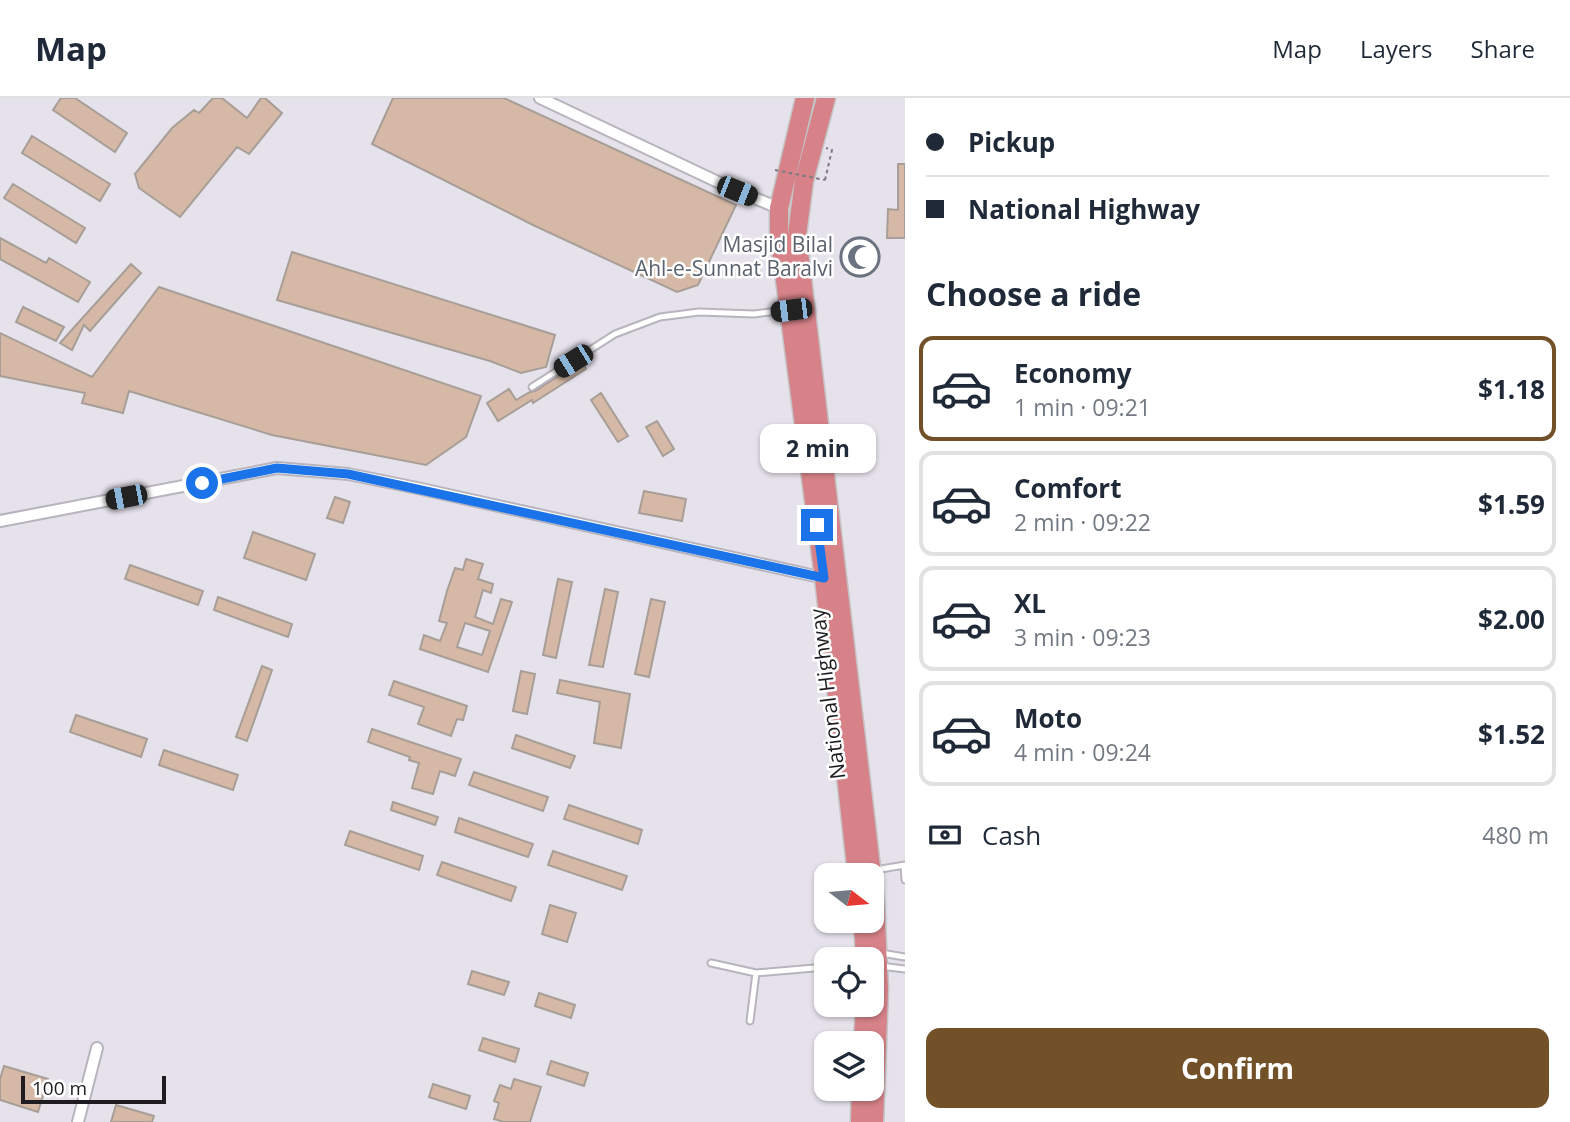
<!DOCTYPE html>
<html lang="en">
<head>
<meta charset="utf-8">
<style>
  :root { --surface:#fff; --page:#f2f2f3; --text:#1f2937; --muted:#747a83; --line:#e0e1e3; --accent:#725128 }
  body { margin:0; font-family:"Open Sans",sans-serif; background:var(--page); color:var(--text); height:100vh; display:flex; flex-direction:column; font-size:26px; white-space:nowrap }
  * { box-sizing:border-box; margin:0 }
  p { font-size:23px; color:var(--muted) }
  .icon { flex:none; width:38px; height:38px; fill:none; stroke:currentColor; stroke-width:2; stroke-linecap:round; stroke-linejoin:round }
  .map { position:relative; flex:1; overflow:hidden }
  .sheet { display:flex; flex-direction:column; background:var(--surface); width:665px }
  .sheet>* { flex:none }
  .top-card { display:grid; align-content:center; height:154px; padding:0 21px; background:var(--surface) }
  .needle { width:46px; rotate:106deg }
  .controls { position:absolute; left:814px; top:765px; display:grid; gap:14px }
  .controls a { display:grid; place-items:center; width:70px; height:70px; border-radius:14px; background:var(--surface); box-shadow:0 2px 5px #0004; font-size:35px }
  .scale { position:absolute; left:21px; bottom:18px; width:145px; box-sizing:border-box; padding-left:7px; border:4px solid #1e1c20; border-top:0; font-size:19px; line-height:24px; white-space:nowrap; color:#1e1c20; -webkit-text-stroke:5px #fff; paint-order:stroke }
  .end { position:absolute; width:32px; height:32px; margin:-16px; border:9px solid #1a73e8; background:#fff; box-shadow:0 0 0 4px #fff }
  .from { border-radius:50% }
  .bubble { position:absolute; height:49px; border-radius:14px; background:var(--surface); box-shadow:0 2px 5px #0004; font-size:23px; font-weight:700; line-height:49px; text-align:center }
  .car { position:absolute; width:21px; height:42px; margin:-21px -10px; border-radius:9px; box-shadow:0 0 5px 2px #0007; background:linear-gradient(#222 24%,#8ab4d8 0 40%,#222 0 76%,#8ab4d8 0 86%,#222 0) }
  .top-card b { display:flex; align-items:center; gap:24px; height:66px; font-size:26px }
  .top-card b+b { border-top:2px solid var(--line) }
  .top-card i { width:18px; height:18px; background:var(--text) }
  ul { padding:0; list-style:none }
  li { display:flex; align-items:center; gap:21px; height:105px; margin:0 14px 10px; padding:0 7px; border:4px solid var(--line); border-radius:14px }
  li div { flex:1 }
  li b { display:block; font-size:26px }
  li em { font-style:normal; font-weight:700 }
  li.current { border-color:var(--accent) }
  li>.icon { width:63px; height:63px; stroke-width:1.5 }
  h2 { padding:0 21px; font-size:32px; line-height:84px }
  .pay { display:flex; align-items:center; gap:18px; height:77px; padding:0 21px; font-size:26px }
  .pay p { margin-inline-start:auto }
  .cta { display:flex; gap:14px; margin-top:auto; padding:14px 21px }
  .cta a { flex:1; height:80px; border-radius:14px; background:var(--accent); color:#fff; font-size:28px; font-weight:700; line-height:80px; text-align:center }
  header { display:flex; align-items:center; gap:42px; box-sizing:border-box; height:98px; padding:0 35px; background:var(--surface); border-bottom:2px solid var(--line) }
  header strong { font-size:33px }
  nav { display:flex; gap:38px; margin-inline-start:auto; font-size:24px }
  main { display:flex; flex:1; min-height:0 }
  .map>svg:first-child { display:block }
</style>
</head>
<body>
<header>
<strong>Map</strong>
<nav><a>Map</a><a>Layers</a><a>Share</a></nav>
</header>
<main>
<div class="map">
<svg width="905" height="1024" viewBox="0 0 905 1024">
  <rect width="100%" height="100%" fill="#e6e2ec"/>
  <path fill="#d5b8a5" stroke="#a89e98" stroke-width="2" fill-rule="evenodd" d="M 61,0 L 75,0 L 127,35 L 115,54 L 53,12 Z
    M 213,0 L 222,0 L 247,20 L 261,0 L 265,0 L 282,15 L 249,56 L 237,49 L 180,119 L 139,90 L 135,76 L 172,30 L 194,12 L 199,15 Z
    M 393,0 L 504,0 L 736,107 L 698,187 L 677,194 L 533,127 L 372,46 Z
    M 32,38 L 110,86 L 100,103 L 22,55 Z
    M 898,66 L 905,66 L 905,140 L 887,140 L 888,111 L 898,112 Z
    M 13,86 L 85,130 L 76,145 L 4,100 Z
    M 0,140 L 46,165 L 49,160 L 90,184 L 78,204 L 0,161 Z
    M 852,148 L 871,149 L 870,173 L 849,168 Z
    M 292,154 L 555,237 L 546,269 L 521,275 L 490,263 L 277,202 Z
    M 131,166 L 141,175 L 90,233 L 84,227 L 72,252 L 60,245 Z
    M 159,189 L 481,298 L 466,339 L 426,367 L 272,337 L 129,293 L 123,315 L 82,305 L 85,295 L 0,278 L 0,235 L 92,279 Z
    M 23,209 L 64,229 L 56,243 L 16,224 Z
    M 582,263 L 586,271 L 533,305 L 532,302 L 498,323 L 487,305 L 509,291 L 516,302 L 530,294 L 535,293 Z
    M 601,295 L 628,338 L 618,344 L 591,302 Z
    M 657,323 L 674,351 L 663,358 L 646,329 Z
    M 644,393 L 686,401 L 682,423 L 639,415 Z
    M 335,399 L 350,404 L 343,425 L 327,420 Z
    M 253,434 L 315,456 L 306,482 L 244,460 Z
    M 466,461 L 483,466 L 478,481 L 493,486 L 491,495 L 483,492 L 475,519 L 493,526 L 501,501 L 512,504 L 488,574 L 420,551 L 424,537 L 440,543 L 447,525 L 439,523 L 447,493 L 455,470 L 463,472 ZM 465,525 L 490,533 L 482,557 L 457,549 Z
    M 130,467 L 203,493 L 198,507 L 125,481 Z
    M 558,481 L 572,484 L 556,560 L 543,557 Z
    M 605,491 L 618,494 L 603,569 L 589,567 Z
    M 218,499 L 292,526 L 288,539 L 214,512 Z
    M 651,501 L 665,504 L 649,579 L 635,576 Z
    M 262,568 L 272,572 L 247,643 L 236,639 Z
    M 521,573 L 535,576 L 527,616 L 513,613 Z
    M 560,582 L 630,596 L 621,650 L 594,645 L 600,604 L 557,595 Z
    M 394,583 L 467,608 L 463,622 L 457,621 L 451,638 L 418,626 L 424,609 L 389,597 Z
    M 76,617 L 147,641 L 141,659 L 70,634 Z
    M 372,631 L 461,661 L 455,678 L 440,673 L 433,696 L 412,690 L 419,665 L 409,662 L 410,659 L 368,644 Z
    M 516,637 L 575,658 L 570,670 L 512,650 Z
    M 164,652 L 238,677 L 233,692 L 159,667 Z
    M 474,674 L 548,699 L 543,713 L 469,687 Z
    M 393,704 L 438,719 L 435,727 L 391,712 Z
    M 569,707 L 642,732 L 638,746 L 564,721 Z
    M 459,720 L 533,746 L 528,759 L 455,734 Z
    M 350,733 L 423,758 L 419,772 L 345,747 Z
    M 553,753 L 627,778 L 622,792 L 548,767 Z
    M 442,764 L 516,789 L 511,803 L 437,777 Z
    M 550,807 L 576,815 L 567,844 L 542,836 Z
    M 472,873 L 509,884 L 504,897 L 468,886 Z
    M 539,895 L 575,907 L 571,920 L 535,908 Z
    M 483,940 L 519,951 L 515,964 L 479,952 Z
    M 551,963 L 588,975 L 584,988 L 547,976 Z
    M 4,968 L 48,981 L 38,1014 L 0,1002 L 0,981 Z
    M 514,981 L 541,989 L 530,1024 L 504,1024 L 494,1021 L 499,1005 L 494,1003 L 500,987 L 511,991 Z
    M 433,986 L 470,998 L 466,1011 L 429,999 Z
    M 116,1007 L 154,1018 L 152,1024 L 111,1024 Z"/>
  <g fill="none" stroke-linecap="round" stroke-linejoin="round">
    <g stroke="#b8b4be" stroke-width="9">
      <path id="service" d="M 532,289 L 615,236 L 660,219 L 699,214 L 754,216 L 784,212
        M 904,767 L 905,782
        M 875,772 L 905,767
        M 881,855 L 905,859
        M 711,865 L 756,875 L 826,869
        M 880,868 L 905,871
        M 750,923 L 756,875"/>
    </g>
    <g stroke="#b8b4be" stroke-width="14">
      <path id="minor" d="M 540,0 L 737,93 L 779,110
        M 0,423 L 277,370 L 348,376 L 417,390 L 824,480
        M 78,1024 L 97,950"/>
    </g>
    <g stroke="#c4c4c5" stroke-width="21">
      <path id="trunk" d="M 805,0 L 779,110 L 779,136 L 824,480 L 857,777
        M 826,0 L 804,83 L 797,137 L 875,803 L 879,892 L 874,1024
        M 863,822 L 865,861
        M 863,945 L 865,906
        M 860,1024 L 861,990"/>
    </g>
    <path stroke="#7b787f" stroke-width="2" stroke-dasharray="3.5 3.5" stroke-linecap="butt" d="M 825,82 L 832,52 L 826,50"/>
    <use href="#service" stroke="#fff" stroke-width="5"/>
    <use href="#minor" stroke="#fff" stroke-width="10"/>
    <use href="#trunk" stroke="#d68288" stroke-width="18"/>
    <path stroke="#7b787f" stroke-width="2" stroke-dasharray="3.5 3.5" stroke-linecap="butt" d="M 775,72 L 825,82"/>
  </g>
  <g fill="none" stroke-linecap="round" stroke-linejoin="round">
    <path stroke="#1a73e8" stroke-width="9" d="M 202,385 L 277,370 L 348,376 L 824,480 L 817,427"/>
  </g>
  <defs>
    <g id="mosque-ring" transform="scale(2.0125)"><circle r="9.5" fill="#fff" stroke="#6b7280" stroke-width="1.5"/><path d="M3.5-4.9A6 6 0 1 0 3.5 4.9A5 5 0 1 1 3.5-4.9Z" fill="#6b7280"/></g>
  </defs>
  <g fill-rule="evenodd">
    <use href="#mosque-ring" x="860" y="159"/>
  </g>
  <g text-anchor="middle" stroke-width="5" stroke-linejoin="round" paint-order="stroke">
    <g font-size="21" fill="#5b616d" stroke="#fff" text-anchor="end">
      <text x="833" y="154">Masjid Bilal<tspan x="833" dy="24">Ahl-e-Sunnat Baralvi</tspan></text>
    </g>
    <g font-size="21" fill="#1e1c20" stroke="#fff">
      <text transform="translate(828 596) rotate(-97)" y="7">National Highway</text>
    </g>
  </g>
</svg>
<div class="controls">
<a><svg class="needle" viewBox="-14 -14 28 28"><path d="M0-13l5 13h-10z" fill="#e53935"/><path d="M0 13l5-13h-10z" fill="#747a83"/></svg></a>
<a><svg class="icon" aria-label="locate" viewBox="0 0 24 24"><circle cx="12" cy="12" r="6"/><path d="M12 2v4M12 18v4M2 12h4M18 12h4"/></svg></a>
<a><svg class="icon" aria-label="layers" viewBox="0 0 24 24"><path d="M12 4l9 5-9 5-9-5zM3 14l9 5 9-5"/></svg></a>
</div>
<div class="scale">100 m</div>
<i class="end from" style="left:202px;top:385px"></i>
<i class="end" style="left:817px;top:427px"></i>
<div class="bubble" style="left:760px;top:326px;width:116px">2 min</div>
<i class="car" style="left:737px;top:93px;rotate:112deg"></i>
<i class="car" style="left:791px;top:212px;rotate:263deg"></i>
<i class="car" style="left:573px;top:263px;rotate:238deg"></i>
<i class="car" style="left:126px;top:399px;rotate:259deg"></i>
</div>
<section class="sheet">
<div class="top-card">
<b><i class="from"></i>Pickup</b>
<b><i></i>National Highway</b>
</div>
<h2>Choose a ride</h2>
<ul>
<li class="current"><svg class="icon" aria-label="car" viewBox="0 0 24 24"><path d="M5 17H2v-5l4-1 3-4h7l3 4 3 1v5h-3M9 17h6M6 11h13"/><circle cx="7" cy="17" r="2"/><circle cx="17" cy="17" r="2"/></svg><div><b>Economy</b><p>1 min · 09:21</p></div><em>$1.18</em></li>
<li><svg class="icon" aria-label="car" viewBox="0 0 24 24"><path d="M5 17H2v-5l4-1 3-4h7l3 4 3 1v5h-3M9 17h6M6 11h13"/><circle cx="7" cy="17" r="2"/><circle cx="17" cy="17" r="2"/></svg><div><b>Comfort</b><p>2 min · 09:22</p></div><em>$1.59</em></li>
<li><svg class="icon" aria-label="car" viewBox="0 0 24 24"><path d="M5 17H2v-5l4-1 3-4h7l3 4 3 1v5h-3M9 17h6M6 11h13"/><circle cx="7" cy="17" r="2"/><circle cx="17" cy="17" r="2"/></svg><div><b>XL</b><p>3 min · 09:23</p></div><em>$2.00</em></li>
<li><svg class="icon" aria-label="car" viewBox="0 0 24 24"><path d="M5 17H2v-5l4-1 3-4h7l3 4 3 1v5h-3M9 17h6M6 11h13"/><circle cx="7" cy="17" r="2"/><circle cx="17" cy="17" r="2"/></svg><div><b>Moto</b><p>4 min · 09:24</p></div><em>$1.52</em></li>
</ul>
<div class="pay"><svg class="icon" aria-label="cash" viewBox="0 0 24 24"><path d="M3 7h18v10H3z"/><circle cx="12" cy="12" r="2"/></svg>Cash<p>480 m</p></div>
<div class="cta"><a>Confirm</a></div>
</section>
</main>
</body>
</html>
